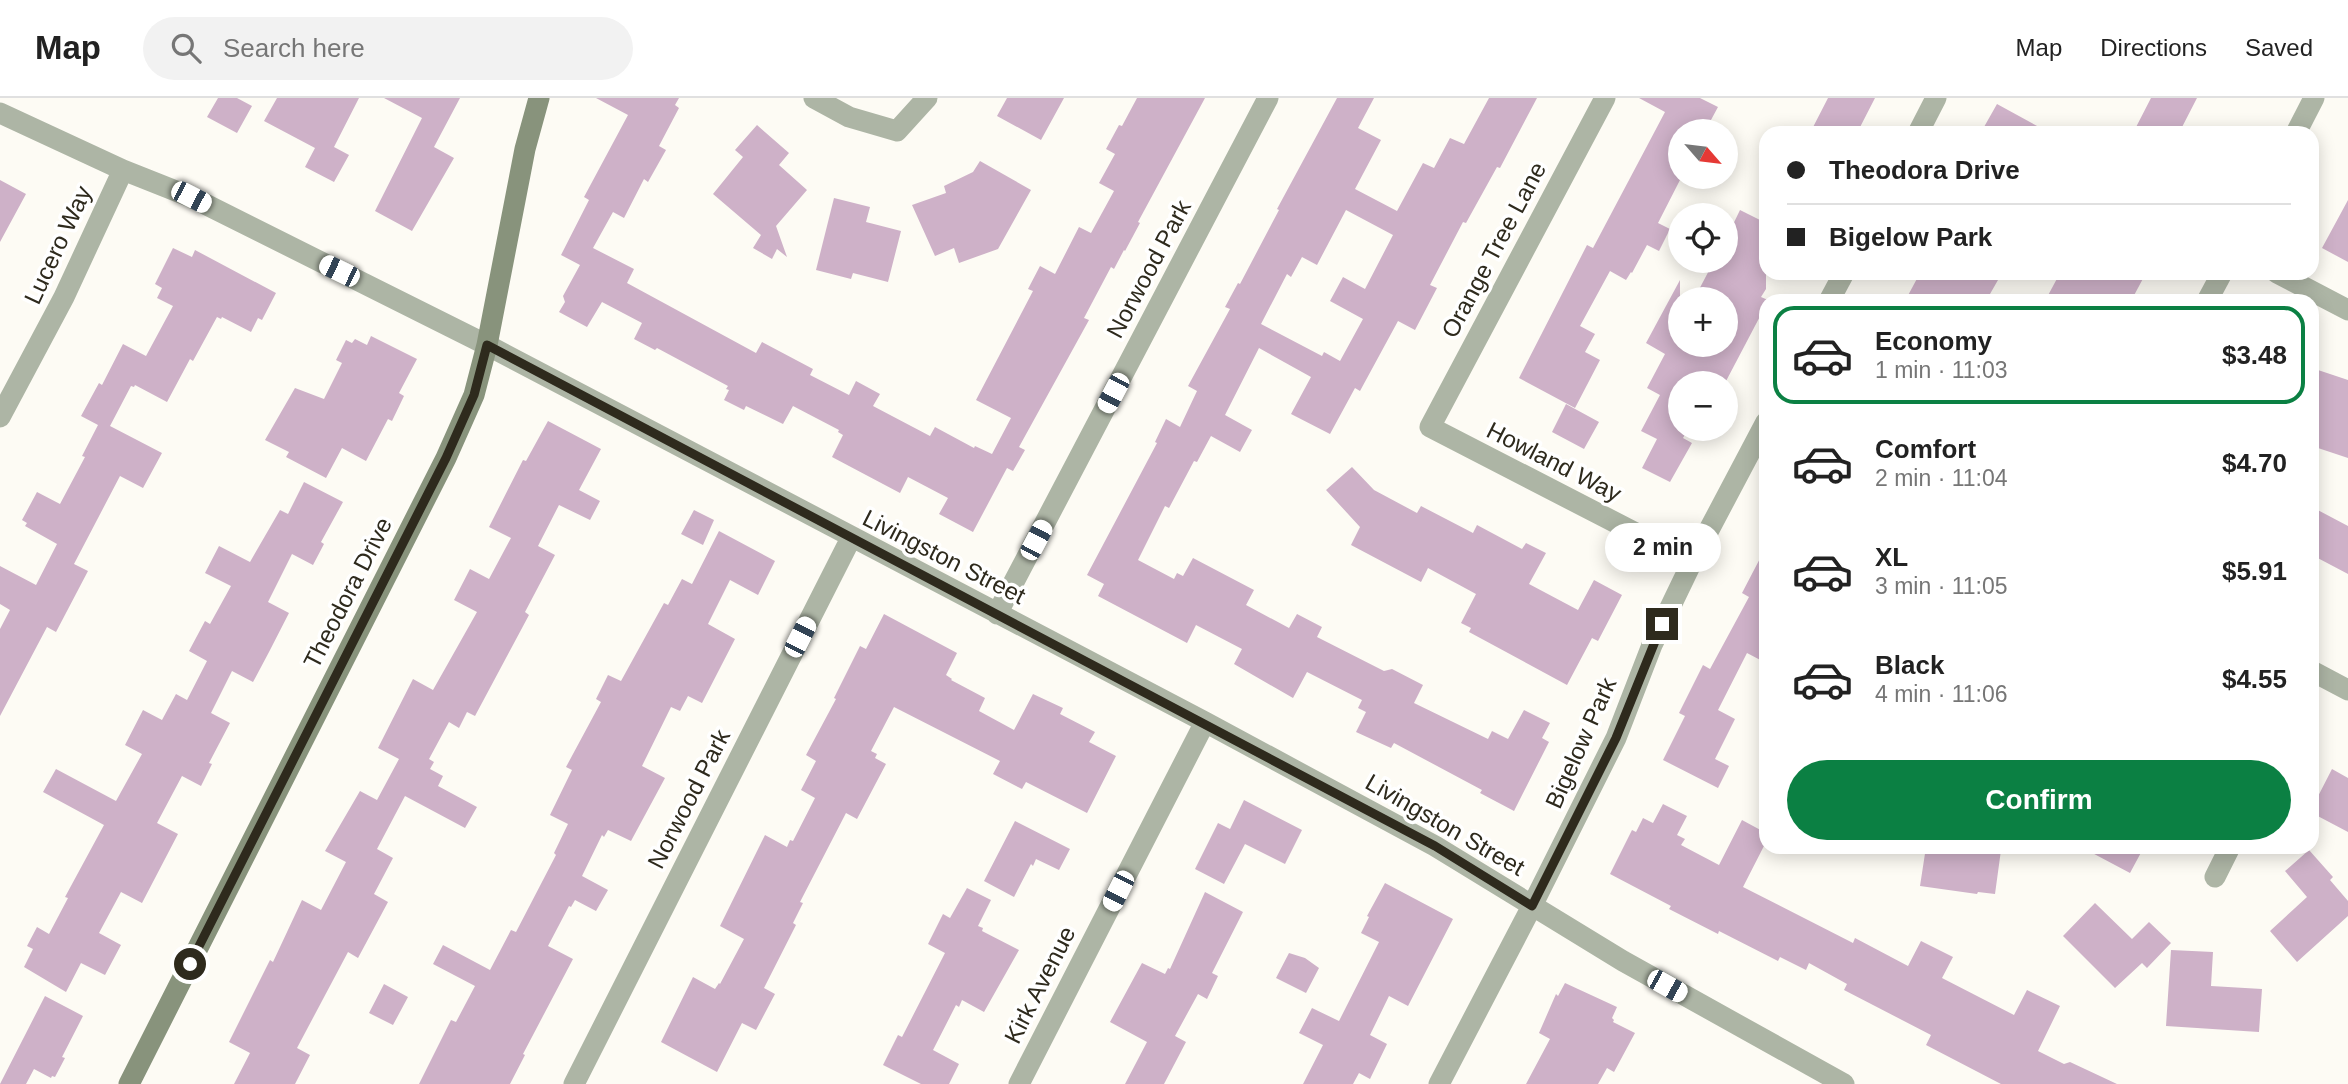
<!DOCTYPE html>
<html lang="en">
<head>
<meta charset="utf-8">
<style>
  :root { --surface:#fff; --page:#f2f2f2; --text:#222; --muted:#767676; --line:#e0e0e0; --accent:#0b8043 }
  body { margin:0; font-family:Helvetica,sans-serif; background:var(--page); color:var(--text); height:100vh; display:flex; flex-direction:column; font-size:26px; white-space:nowrap }
  * { box-sizing:border-box; margin:0 }
  p { font-size:23px; color:var(--muted) }
  .icon { flex:none; width:38px; height:38px; fill:none; stroke:currentColor; stroke-width:2; stroke-linecap:round; stroke-linejoin:round }
  .map { position:relative; flex:1; overflow:hidden }
  .side { position:absolute; left:1759px; top:196px; width:560px; height:560px; display:flex; flex-direction:column; background:var(--surface); border-radius:21px; box-shadow:0 4px 18px #0003 }
  .side>* { flex:none }
  .top-card { position:absolute; left:1759px; top:28px; width:560px; height:154px; border-radius:21px; box-shadow:0 4px 18px #0003; display:grid; align-content:center; height:154px; padding:0 28px; background:var(--surface) }
  .needle { width:46px; rotate:118deg }
  .buttons { position:absolute; left:1668px; top:21px; display:grid; gap:14px }
  .buttons a { display:grid; place-items:center; width:70px; height:70px; border-radius:50%; background:var(--surface); box-shadow:0 4px 18px #0003; font-size:35px }
  .end { position:absolute; width:32px; height:32px; margin:-16px; border:9px solid #2e2a1d; background:#fff; box-shadow:0 0 0 4px #fff }
  .from { border-radius:50% }
  .bubble { position:absolute; height:49px; border-radius:24px; background:var(--surface); box-shadow:0 4px 18px #0003; font-size:23px; font-weight:800; line-height:49px; text-align:center }
  .car { position:absolute; width:21px; height:42px; margin:-21px -10px; border-radius:9px; box-shadow:0 0 5px 2px #0007; background:linear-gradient(#fff 24%,#345 0 40%,#fff 0 76%,#345 0 86%,#fff 0) }
  .top-card b { display:flex; align-items:center; gap:24px; height:66px; font-size:26px }
  .top-card b+b { border-top:2px solid var(--line) }
  .top-card i { width:18px; height:18px; background:var(--text) }
  ul { padding:12px 0 0; list-style:none }
  li { display:flex; align-items:center; gap:21px; height:98px; margin:0 14px 10px; padding:0 14px; border:4px solid transparent; border-radius:21px }
  li div { flex:1 }
  li b { display:block; font-size:26px }
  li em { font-style:normal; font-weight:800 }
  li.selected { border-color:var(--accent) }
  li>.icon { width:63px; height:63px; stroke-width:1.5 }
  .action { display:flex; gap:14px; margin-top:auto; padding:14px 28px }
  .action a { flex:1; height:80px; border-radius:42px; background:var(--accent); color:#fff; font-size:28px; font-weight:800; line-height:80px; text-align:center }
  header { display:flex; align-items:center; gap:42px; box-sizing:border-box; height:98px; padding:0 35px; background:var(--surface); border-bottom:2px solid var(--line) }
  header strong { font-size:33px }
  nav { display:flex; gap:38px; margin-inline-start:auto; font-size:24px }
  .search { width:490px; height:63px; background:var(--page); display:flex; align-items:center; gap:18px; box-sizing:border-box; padding:0 24px; border-radius:38px; color:var(--muted); font-size:26px }
  .map>svg:first-child { display:block }
</style>
</head>
<body>
<header>
<strong>Map</strong>
<div class="search"><svg class="icon" aria-label="search" viewBox="0 0 24 24"><circle cx="10" cy="10" r="6"/><path d="M15 15l6 6"/></svg>Search here</div>
<nav><a>Map</a><a>Directions</a><a>Saved</a></nav>
</header>
<div class="map">
<svg width="2348" height="986" viewBox="0 0 2348 986">
  <rect width="100%" height="100%" fill="#fdfbf4"/>
  <path fill="#ceb1c8" fill-rule="evenodd" d="M 218,0 L 237,0 L 252,8 L 237,35 L 207,19 Z
    M 277,0 L 359,0 L 334,49 L 349,57 L 334,84 L 305,69 L 315,50 L 264,23 Z
    M 384,0 L 460,0 L 434,49 L 454,60 L 412,133 L 375,113 L 422,20 Z
    M 596,0 L 679,0 L 675,7 L 679,10 L 659,48 L 666,52 L 648,84 L 644,81 L 624,120 L 613,114 L 593,150 L 634,171 L 627,185 L 756,255 L 762,244 L 813,271 L 810,277 L 849,297 L 856,283 L 880,296 L 873,308 L 930,338 L 935,329 L 974,350 L 975,348 L 992,356 L 1011,320 L 976,302 L 1033,193 L 1028,191 L 1040,168 L 1055,176 L 1079,129 L 1091,135 L 1114,93 L 1099,85 L 1115,56 L 1106,51 L 1119,27 L 1122,28 L 1137,0 L 1205,0 L 1138,124 L 1140,125 L 1125,153 L 1124,152 L 1114,171 L 1111,169 L 1084,220 L 1089,222 L 1019,349 L 1025,352 L 1013,373 L 1007,370 L 973,434 L 939,416 L 948,400 L 908,379 L 900,395 L 832,359 L 843,337 L 838,334 L 839,332 L 793,308 L 783,326 L 746,308 L 744,312 L 724,302 L 729,292 L 726,291 L 728,288 L 657,250 L 655,252 L 634,241 L 642,225 L 602,204 L 587,229 L 559,214 L 565,204 L 563,198 L 580,167 L 561,157 L 589,102 L 584,99 L 628,17 Z
    M 1007,0 L 1064,0 L 1041,42 L 997,18 Z
    M 1337,0 L 1374,0 L 1358,30 L 1381,42 L 1355,91 L 1397,113 L 1423,65 L 1434,70 L 1450,40 L 1464,46 L 1489,0 L 1537,0 L 1500,70 L 1497,69 L 1466,125 L 1463,124 L 1430,187 L 1437,190 L 1415,232 L 1398,223 L 1360,293 L 1355,290 L 1330,336 L 1291,316 L 1311,279 L 1259,250 L 1225,317 L 1252,332 L 1240,354 L 1211,338 L 1197,364 L 1194,363 L 1169,410 L 1165,408 L 1138,462 L 1174,481 L 1177,475 L 1183,478 L 1193,460 L 1254,492 L 1246,507 L 1289,530 L 1297,516 L 1322,529 L 1317,539 L 1384,573 L 1392,571 L 1423,587 L 1414,605 L 1488,641 L 1492,633 L 1508,641 L 1524,612 L 1550,625 L 1542,640 L 1549,644 L 1514,713 L 1480,695 L 1482,692 L 1394,645 L 1391,650 L 1356,634 L 1366,614 L 1358,610 L 1362,602 L 1307,574 L 1293,600 L 1234,566 L 1242,551 L 1196,527 L 1187,545 L 1098,498 L 1104,486 L 1087,477 L 1157,345 L 1155,344 L 1166,321 L 1180,329 L 1197,293 L 1188,288 L 1230,211 L 1225,209 L 1238,185 L 1240,186 L 1279,112 L 1277,111 ZM 1346,112 L 1393,137 L 1365,191 L 1343,179 L 1330,203 L 1363,221 L 1340,263 L 1324,254 L 1322,258 L 1261,226 L 1287,176 L 1291,179 L 1302,159 L 1317,167 Z
    M 1639,0 L 1700,0 L 1718,9 L 1705,33 L 1680,33 L 1680,82 L 1658,125 L 1670,131 L 1659,153 L 1647,147 L 1632,175 L 1631,174 L 1626,182 L 1610,173 L 1580,228 L 1595,236 L 1585,254 L 1600,262 L 1575,310 L 1519,280 L 1587,147 L 1593,150 L 1665,14 Z
    M 1828,0 L 1875,0 L 1857,35 L 1810,35 Z
    M 2151,0 L 2197,0 L 2179,35 L 2133,35 Z
    M 1997,6 L 2050,35 L 1995,35 L 1984,29 Z
    M 757,27 L 789,55 L 779,67 L 807,92 L 776,128 L 787,159 L 777,151 L 772,161 L 753,150 L 761,137 L 713,96 L 743,59 L 735,52 Z
    M 980,63 L 1031,92 L 998,151 L 959,165 L 954,150 L 935,158 L 912,107 L 946,95 L 944,88 L 973,74 Z
    M 0,82 L 26,96 L 0,144 Z
    M 834,100 L 870,109 L 866,124 L 901,133 L 888,184 L 853,175 L 851,181 L 816,172 Z
    M 2348,102 L 2348,164 L 2322,150 Z
    M 1740,112 L 1766,125 L 1766,191 L 1761,199 L 1768,202 L 1766,203 L 1766,207 L 1725,285 L 1680,285 L 1680,331 L 1688,331 L 1683,340 L 1692,345 L 1670,384 L 1642,370 L 1657,341 L 1641,333 L 1660,297 L 1647,290 L 1665,256 L 1646,245 L 1680,182 L 1680,247 L 1726,247 L 1726,201 L 1694,201 L 1714,163 L 1726,163 L 1726,141 Z
    M 173,150 L 192,159 L 195,152 L 276,195 L 262,222 L 258,220 L 251,234 L 222,219 L 221,221 L 217,219 L 193,263 L 190,261 L 167,304 L 135,287 L 134,289 L 131,288 L 110,328 L 162,355 L 143,390 L 120,378 L 74,466 L 88,473 L 56,534 L 47,529 L 0,618 L 0,531 L 10,512 L 0,506 L 0,468 L 36,487 L 57,446 L 25,428 L 27,425 L 22,422 L 37,394 L 60,406 L 85,359 L 82,358 L 98,327 L 81,318 L 99,285 L 102,287 L 123,246 L 146,258 L 173,208 L 157,200 L 162,190 L 155,186 Z
    M 1920,175 L 2002,175 L 1986,203 L 1905,203 Z
    M 2060,175 L 2146,175 L 2131,203 L 2045,203 Z
    M 371,238 L 417,261 L 399,295 L 404,298 L 392,323 L 388,321 L 366,363 L 342,350 L 326,380 L 286,359 L 289,354 L 265,342 L 295,290 L 324,301 L 342,265 L 336,262 L 346,242 L 352,245 L 355,241 L 367,247 Z
    M 2312,270 L 2348,282 L 2348,360 L 2312,348 Z
    M 1566,306 L 1599,324 L 1584,351 L 1552,334 Z
    M 548,323 L 601,351 L 579,392 L 600,403 L 590,422 L 559,407 L 538,448 L 555,457 L 525,514 L 529,517 L 475,618 L 467,614 L 459,630 L 449,624 L 429,661 L 434,664 L 430,671 L 443,678 L 438,688 L 477,709 L 465,730 L 405,698 L 377,751 L 393,760 L 374,796 L 388,804 L 358,860 L 348,854 L 297,950 L 310,957 L 295,986 L 234,986 L 250,955 L 229,944 L 270,862 L 273,864 L 302,802 L 321,812 L 346,764 L 325,753 L 360,693 L 377,702 L 399,661 L 378,650 L 413,581 L 433,592 L 477,514 L 454,502 L 470,471 L 489,481 L 511,440 L 489,429 L 523,362 L 526,363 Z
    M 1352,369 L 1374,392 L 1417,415 L 1421,408 L 1473,435 L 1477,427 L 1522,451 L 1526,445 L 1546,455 L 1529,486 L 1578,512 L 1594,482 L 1622,497 L 1598,543 L 1592,540 L 1567,587 L 1469,534 L 1471,530 L 1461,525 L 1476,496 L 1428,470 L 1421,484 L 1351,447 L 1360,429 L 1326,392 Z
    M 304,384 L 343,404 L 321,444 L 324,446 L 313,467 L 292,456 L 268,504 L 289,515 L 269,554 L 253,584 L 232,573 L 211,615 L 230,625 L 209,665 L 212,666 L 201,688 L 182,678 L 157,725 L 178,736 L 142,805 L 121,794 L 99,835 L 121,847 L 105,877 L 81,865 L 66,894 L 24,869 L 33,851 L 27,848 L 37,829 L 49,836 L 68,800 L 65,799 L 104,727 L 43,694 L 56,671 L 116,703 L 142,656 L 125,647 L 143,612 L 162,622 L 176,596 L 187,602 L 207,563 L 189,553 L 205,523 L 210,526 L 231,488 L 205,475 L 219,448 L 250,464 L 280,412 L 288,416 Z
    M 2312,409 L 2348,428 L 2348,476 L 2312,457 Z
    M 694,412 L 714,422 L 703,447 L 681,436 Z
    M 719,433 L 775,463 L 758,497 L 730,482 L 708,526 L 735,541 L 702,605 L 688,598 L 680,613 L 671,609 L 642,668 L 665,680 L 631,743 L 608,732 L 604,739 L 602,737 L 582,778 L 608,792 L 596,813 L 575,802 L 571,809 L 569,808 L 548,848 L 573,861 L 523,956 L 525,957 L 510,986 L 419,986 L 451,922 L 456,924 L 475,888 L 433,866 L 443,847 L 490,872 L 511,832 L 516,834 L 556,757 L 554,755 L 568,726 L 550,717 L 572,672 L 566,669 L 601,604 L 596,601 L 608,577 L 621,583 L 664,505 L 668,507 L 682,481 L 692,486 Z
    M 1766,449 L 1766,565 L 1747,555 L 1718,612 L 1735,621 L 1715,661 L 1729,668 L 1718,690 L 1663,662 L 1685,618 L 1679,615 L 1703,567 L 1710,571 L 1749,499 L 1742,495 Z
    M 884,516 L 957,555 L 946,577 L 952,581 L 951,582 L 985,600 L 979,613 L 1014,632 L 1033,596 L 1063,610 L 1060,616 L 1095,634 L 1089,644 L 1116,658 L 1087,715 L 1026,684 L 1022,691 L 993,676 L 1000,663 L 894,609 L 871,653 L 877,656 L 875,660 L 886,666 L 857,721 L 846,715 L 800,804 L 803,805 L 793,825 L 796,827 L 764,890 L 775,896 L 756,932 L 742,925 L 717,974 L 661,944 L 693,879 L 715,891 L 719,885 L 720,886 L 744,841 L 720,828 L 765,737 L 787,749 L 790,742 L 793,743 L 815,700 L 801,692 L 816,663 L 806,657 L 836,601 L 834,600 L 860,548 L 866,551 Z
    M 2332,671 L 2348,680 L 2348,734 L 2312,715 L 2312,710 Z
    M 1244,702 L 1302,732 L 1285,766 L 1245,746 L 1224,786 L 1195,771 L 1218,725 L 1230,731 Z
    M 1663,706 L 1687,718 L 1677,737 L 1685,741 L 1681,747 L 1719,767 L 1742,722 L 1766,735 L 1766,744 L 1743,789 L 1853,845 L 1855,840 L 1908,868 L 1921,843 L 1953,859 L 1942,880 L 2014,917 L 2027,892 L 2060,908 L 2038,953 L 2064,966 L 2070,964 L 2117,986 L 2001,986 L 1926,947 L 1931,937 L 1844,892 L 1847,886 L 1809,865 L 1806,872 L 1780,859 L 1778,863 L 1719,833 L 1718,836 L 1669,811 L 1671,808 L 1610,776 L 1632,732 L 1636,734 L 1643,720 L 1653,725 Z
    M 1015,723 L 1070,751 L 1059,772 L 1036,761 L 1033,768 L 1031,766 L 1014,799 L 984,783 Z
    M 1926,749 L 1981,749 L 2001,752 L 1995,796 L 1978,794 L 1977,796 L 1920,788 Z
    M 2081,749 L 2144,749 L 2130,775 Z
    M 2309,752 L 2333,779 L 2330,782 L 2348,803 L 2348,818 L 2297,864 L 2270,833 L 2307,799 L 2285,773 Z
    M 1385,785 L 1453,821 L 1408,908 L 1389,898 L 1370,937 L 1387,946 L 1370,981 L 1359,975 L 1353,986 L 1303,986 L 1323,947 L 1299,935 L 1312,910 L 1339,923 L 1379,844 L 1361,835 L 1369,819 L 1367,818 Z
    M 967,790 L 991,802 L 978,828 L 983,830 L 982,833 L 1019,852 L 984,914 L 962,902 L 959,909 L 956,907 L 933,952 L 959,966 L 949,986 L 921,986 L 883,967 L 898,937 L 902,939 L 945,855 L 928,846 L 943,816 L 950,820 Z
    M 1205,794 L 1243,814 L 1212,875 L 1218,878 L 1207,901 L 1198,896 L 1175,938 L 1186,944 L 1164,986 L 1125,986 L 1147,944 L 1110,924 L 1142,865 L 1165,876 L 1168,870 L 1170,871 Z
    M 2095,805 L 2132,841 L 2149,824 L 2171,845 L 2147,870 L 2142,865 L 2115,890 L 2063,838 Z
    M 2171,852 L 2213,854 L 2211,888 L 2262,891 L 2259,934 L 2166,928 Z
    M 1289,855 L 1305,860 L 1319,870 L 1306,895 L 1276,880 Z
    M 1565,885 L 1617,909 L 1612,920 L 1614,922 L 1613,924 L 1635,935 L 1614,974 L 1607,970 L 1598,986 L 1526,986 L 1550,941 L 1539,935 L 1556,896 L 1558,898 Z
    M 384,886 L 408,899 L 393,927 L 369,915 Z
    M 45,898 L 83,918 L 62,959 L 65,960 L 55,979 L 52,978 L 51,980 L 34,971 L 26,986 L 0,986 Z"/>
  <g fill="none" stroke-linecap="round" stroke-linejoin="round">
    <path stroke="#adb5a5" stroke-width="21" d="M 814,0 L 849,19 L 897,33 L 927,0
      M 1605,0 L 1430,329 L 1692,464
      M 0,15 L 123,72 L 191,99 L 487,247 L 1205,624 L 1435,748 L 1623,863 L 1844,986
      M 1918,35 L 1936,0
      M 2296,35 L 2314,0
      M 2277,175 L 2348,212
      M 1829,203 L 1844,175
      M 2207,203 L 2222,175
      M 0,319 L 64,199 L 123,72
      M 997,516 L 1268,0
      M 2312,573 L 2348,592
      M 2215,779 L 2230,749
      M 574,986 L 851,440
      M 1019,986 L 1205,624
      M 1439,986 L 1532,808 L 1616,640 L 1652,547 L 1692,464 L 1766,324"/>
    <path stroke="#88937c" stroke-width="21" d="M 129,986 L 446,360 L 474,297 L 487,247 L 525,51 L 539,0"/>
  </g>
  <g fill="none" stroke-linecap="round" stroke-linejoin="round">
    <path stroke="#2e2a1d" stroke-width="9" d="M 190,866 L 446,360 L 474,297 L 487,247 L 1435,748 L 1532,808 L 1616,640 L 1662,526"/>
  </g>
  <g text-anchor="middle" stroke-width="7" stroke-linejoin="round" paint-order="stroke">
    <g font-size="24" fill="#2e2a1d" stroke="#fff">
      <text transform="translate(58 147) rotate(-65)" y="8">Lucero Way</text>
      <text transform="translate(1494 152) rotate(-62)" y="8">Orange Tree Lane</text>
      <text transform="translate(1149 171) rotate(-62)" y="8">Norwood Park</text>
      <text transform="translate(1554 364) rotate(27)" y="8">Howland Way</text>
      <text transform="translate(944 459) rotate(27)" y="8">Livingston Street</text>
      <text transform="translate(348 495) rotate(-63)" y="8">Theodora Drive</text>
      <text transform="translate(1581 645) rotate(-66)" y="8">Bigelow Park</text>
      <text transform="translate(689 701) rotate(-63)" y="8">Norwood Park</text>
      <text transform="translate(1445 727) rotate(30)" y="8">Livingston Street</text>
      <text transform="translate(1040 887) rotate(-63)" y="8">Kirk Avenue</text>
    </g>
  </g>
</svg>
<div class="buttons">
<a><svg class="needle" viewBox="-14 -14 28 28"><path d="M0-13l5 13h-10z" fill="#e53935"/><path d="M0 13l5-13h-10z" fill="#767676"/></svg></a>
<a><svg class="icon" aria-label="locate" viewBox="0 0 24 24"><circle cx="12" cy="12" r="6"/><path d="M12 2v4M12 18v4M2 12h4M18 12h4"/></svg></a>
<a>+</a>
<a>−</a>
</div>
<i class="end from" style="left:190px;top:866px"></i>
<i class="end" style="left:1662px;top:526px"></i>
<div class="bubble" style="left:1605px;top:425px;width:116px">2 min</div>
<i class="car" style="left:191px;top:99px;rotate:117deg"></i>
<i class="car" style="left:339px;top:173px;rotate:296deg"></i>
<i class="car" style="left:1113px;top:295px;rotate:208deg"></i>
<i class="car" style="left:1036px;top:442px;rotate:28deg"></i>
<i class="car" style="left:800px;top:539px;rotate:27deg"></i>
<i class="car" style="left:1118px;top:793px;rotate:207deg"></i>
<i class="car" style="left:1667px;top:888px;rotate:119deg"></i>
<div class="top-card">
<b><i class="from"></i>Theodora Drive</b>
<b><i></i>Bigelow Park</b>
</div>
<section class="side">
<ul>
<li class="selected"><svg class="icon" aria-label="car" viewBox="0 0 24 24"><path d="M5 17H2v-5l4-1 3-4h7l3 4 3 1v5h-3M9 17h6M6 11h13"/><circle cx="7" cy="17" r="2"/><circle cx="17" cy="17" r="2"/></svg><div><b>Economy</b><p>1 min · 11:03</p></div><em>$3.48</em></li>
<li><svg class="icon" aria-label="car" viewBox="0 0 24 24"><path d="M5 17H2v-5l4-1 3-4h7l3 4 3 1v5h-3M9 17h6M6 11h13"/><circle cx="7" cy="17" r="2"/><circle cx="17" cy="17" r="2"/></svg><div><b>Comfort</b><p>2 min · 11:04</p></div><em>$4.70</em></li>
<li><svg class="icon" aria-label="car" viewBox="0 0 24 24"><path d="M5 17H2v-5l4-1 3-4h7l3 4 3 1v5h-3M9 17h6M6 11h13"/><circle cx="7" cy="17" r="2"/><circle cx="17" cy="17" r="2"/></svg><div><b>XL</b><p>3 min · 11:05</p></div><em>$5.91</em></li>
<li><svg class="icon" aria-label="car" viewBox="0 0 24 24"><path d="M5 17H2v-5l4-1 3-4h7l3 4 3 1v5h-3M9 17h6M6 11h13"/><circle cx="7" cy="17" r="2"/><circle cx="17" cy="17" r="2"/></svg><div><b>Black</b><p>4 min · 11:06</p></div><em>$4.55</em></li>
</ul>
<div class="action"><a>Confirm</a></div>
</section>
</div>
</body>
</html>
